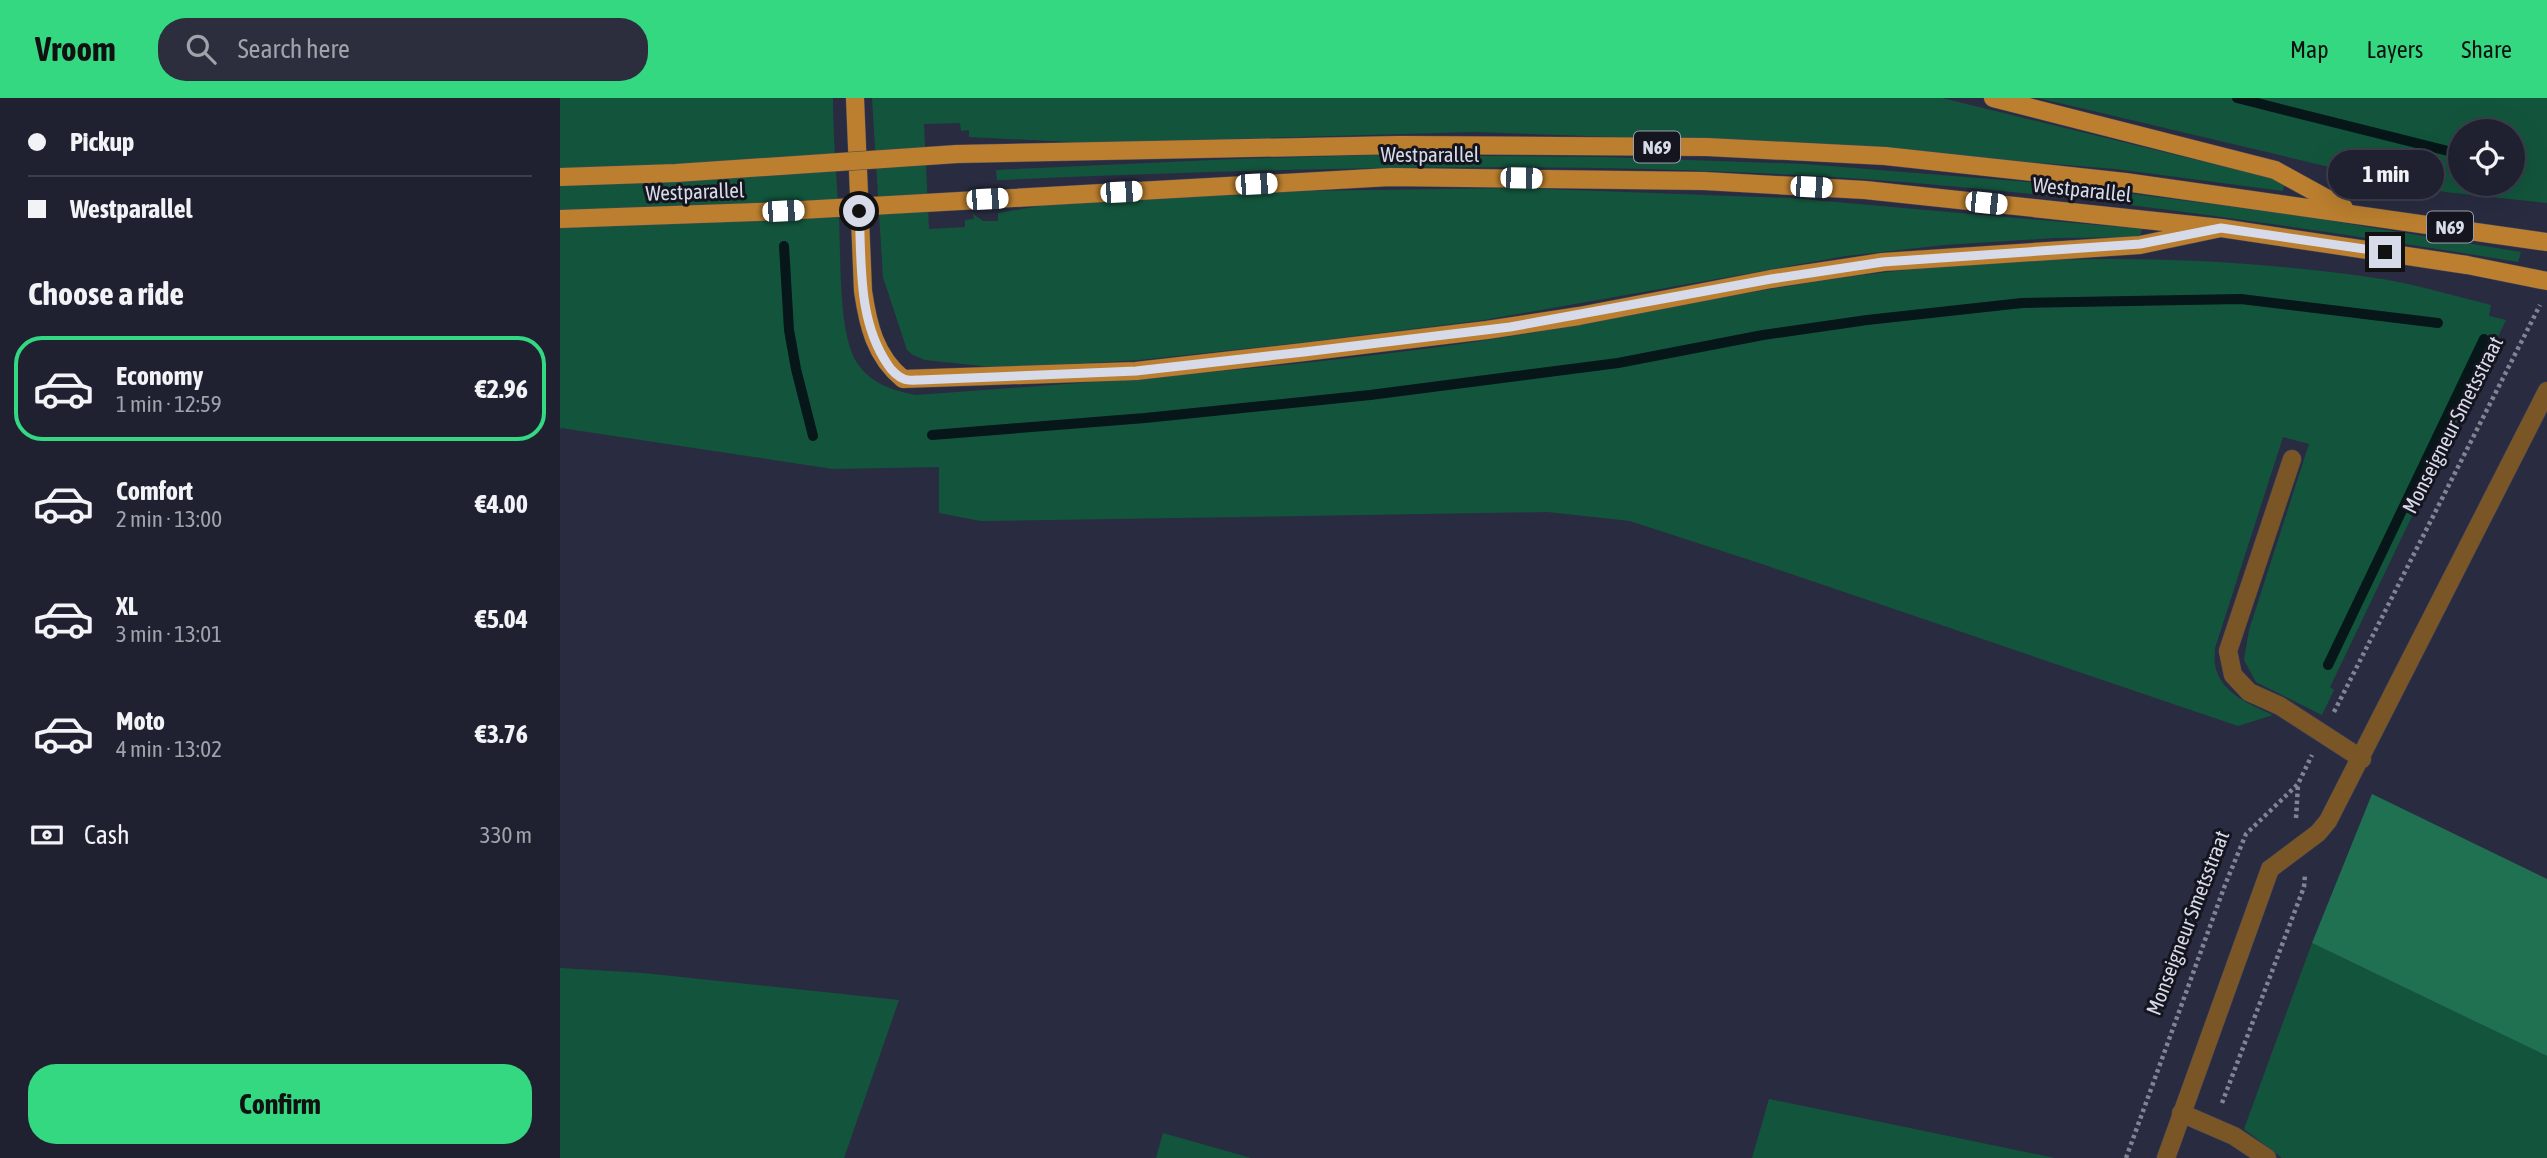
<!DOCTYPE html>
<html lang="en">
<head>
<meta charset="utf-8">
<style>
  :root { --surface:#1f2131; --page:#2c2e3d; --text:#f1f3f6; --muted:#a1a3ab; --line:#3c3e4d; --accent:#34d881 }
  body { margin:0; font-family:"Asap Condensed",sans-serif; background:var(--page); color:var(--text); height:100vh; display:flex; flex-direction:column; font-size:26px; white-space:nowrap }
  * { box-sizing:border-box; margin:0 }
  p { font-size:23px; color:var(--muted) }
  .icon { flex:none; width:38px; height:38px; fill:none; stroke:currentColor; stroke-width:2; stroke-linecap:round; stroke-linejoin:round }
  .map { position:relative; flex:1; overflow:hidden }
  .panel { display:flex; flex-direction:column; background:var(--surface); width:560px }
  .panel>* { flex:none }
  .top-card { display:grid; align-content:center; height:154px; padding:0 28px; background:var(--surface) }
  .controls { position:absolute; left:1888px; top:21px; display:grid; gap:14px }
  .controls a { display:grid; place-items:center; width:77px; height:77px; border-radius:50%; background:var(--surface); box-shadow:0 7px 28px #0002,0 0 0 2px var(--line); font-size:35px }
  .end { position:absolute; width:32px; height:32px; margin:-16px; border:9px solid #d7dae8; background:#111; box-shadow:0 0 0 4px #111 }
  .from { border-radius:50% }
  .bubble { position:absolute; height:49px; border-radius:24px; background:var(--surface); box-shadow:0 7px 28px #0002,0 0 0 2px var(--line); font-size:23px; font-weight:700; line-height:49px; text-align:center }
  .car { position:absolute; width:21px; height:42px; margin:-21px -10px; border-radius:9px; box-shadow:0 0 5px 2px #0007; background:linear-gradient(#fff 24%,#345 0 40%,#fff 0 76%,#345 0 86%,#fff 0) }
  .top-card b { display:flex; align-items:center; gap:24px; height:66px; font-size:26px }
  .top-card b+b { border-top:2px solid var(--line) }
  .top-card i { width:18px; height:18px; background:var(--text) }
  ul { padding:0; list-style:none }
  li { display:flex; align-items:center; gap:21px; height:105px; margin:0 14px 10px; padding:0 14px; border:4px solid transparent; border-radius:28px }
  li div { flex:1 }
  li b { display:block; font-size:26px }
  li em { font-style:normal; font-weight:700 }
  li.selected { border-color:var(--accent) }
  li>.icon { width:63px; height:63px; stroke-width:1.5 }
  h2 { padding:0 28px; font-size:32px; line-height:84px }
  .pay { display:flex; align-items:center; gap:18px; height:77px; padding:0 28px; font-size:26px }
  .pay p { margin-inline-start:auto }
  .cta { display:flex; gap:14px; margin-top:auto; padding:14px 28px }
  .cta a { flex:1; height:80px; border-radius:28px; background:var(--accent); color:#111; font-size:28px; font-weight:700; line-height:80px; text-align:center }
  header { display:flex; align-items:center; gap:42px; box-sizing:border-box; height:98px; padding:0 35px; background:var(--accent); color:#111 }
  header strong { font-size:33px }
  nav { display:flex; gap:38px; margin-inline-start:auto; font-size:24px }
  .search { width:490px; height:63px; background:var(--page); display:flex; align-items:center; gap:18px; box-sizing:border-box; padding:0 24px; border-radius:28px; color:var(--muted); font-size:26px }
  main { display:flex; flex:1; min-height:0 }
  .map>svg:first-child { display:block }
</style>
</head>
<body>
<header>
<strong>Vroom</strong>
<div class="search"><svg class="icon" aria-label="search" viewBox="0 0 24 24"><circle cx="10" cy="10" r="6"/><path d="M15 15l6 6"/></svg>Search here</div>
<nav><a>Map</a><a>Layers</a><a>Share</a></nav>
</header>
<main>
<section class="panel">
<div class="top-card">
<b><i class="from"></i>Pickup</b>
<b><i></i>Westparallel</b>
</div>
<h2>Choose a ride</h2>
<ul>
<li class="selected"><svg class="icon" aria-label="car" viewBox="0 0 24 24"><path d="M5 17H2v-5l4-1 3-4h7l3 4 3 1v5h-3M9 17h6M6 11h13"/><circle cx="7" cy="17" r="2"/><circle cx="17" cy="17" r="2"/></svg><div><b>Economy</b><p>1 min · 12:59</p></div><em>€2.96</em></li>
<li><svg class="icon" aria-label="car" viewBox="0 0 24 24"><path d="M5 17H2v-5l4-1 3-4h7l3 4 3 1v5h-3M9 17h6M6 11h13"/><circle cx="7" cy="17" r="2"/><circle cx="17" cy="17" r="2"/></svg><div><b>Comfort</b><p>2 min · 13:00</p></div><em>€4.00</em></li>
<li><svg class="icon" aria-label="car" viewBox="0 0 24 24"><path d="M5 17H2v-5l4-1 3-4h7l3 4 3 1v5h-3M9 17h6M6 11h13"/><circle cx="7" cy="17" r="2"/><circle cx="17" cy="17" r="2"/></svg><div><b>XL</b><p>3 min · 13:01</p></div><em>€5.04</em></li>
<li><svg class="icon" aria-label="car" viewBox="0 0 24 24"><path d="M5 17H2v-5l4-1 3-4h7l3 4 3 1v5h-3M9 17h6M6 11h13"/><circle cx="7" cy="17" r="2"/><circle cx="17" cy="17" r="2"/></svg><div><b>Moto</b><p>4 min · 13:02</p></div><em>€3.76</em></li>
</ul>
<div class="pay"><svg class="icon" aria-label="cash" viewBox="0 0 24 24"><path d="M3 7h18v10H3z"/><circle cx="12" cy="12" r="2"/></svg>Cash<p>330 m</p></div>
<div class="cta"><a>Confirm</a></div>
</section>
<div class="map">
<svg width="1987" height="1060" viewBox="0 0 1987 1060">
  <rect width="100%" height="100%" fill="#292c41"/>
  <path fill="#13553c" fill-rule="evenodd" d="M 0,0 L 273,0 C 273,41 277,82 279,123 C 281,159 278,236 297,265 C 311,286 334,293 356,297 C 548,283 738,270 928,242 C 1064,221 1200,188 1337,173 C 1499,155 1660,157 1822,181 C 1858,187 1895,198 1931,207 L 1929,218 L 1946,222 L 1770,589 L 1774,592 L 1762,617 L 1696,584 L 1684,562 L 1689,532 L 1749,346 L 1723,339 L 1655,550 C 1655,556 1654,563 1655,567 C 1660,595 1691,607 1713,617 L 1678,628 L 1202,466 L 1070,423 L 988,414 L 421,423 L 379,415 L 379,369 L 273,371 L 1,330 L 0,332 Z
    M 312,0 L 1382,0 L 1719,82 L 1724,86 L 1723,93 L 1556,71 L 1230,45 L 914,34 L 532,45 L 409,39 L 409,32 L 401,33 L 400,25 L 364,26 L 369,131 L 405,129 L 405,122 L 414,121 L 413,116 L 423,123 L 438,123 L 438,115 L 514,102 L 684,94 L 956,90 L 1230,100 L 1582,131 L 1580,139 L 1494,140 L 1384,147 L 1286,158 L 924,222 L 746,244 L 579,262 L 441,270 L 365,262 L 353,257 L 347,252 L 323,179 Z
    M 1478,0 L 1987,0 L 1987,105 L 1885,94 L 1846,87 ZM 1900,33 L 1953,33 L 1953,86 L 1900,86 Z
    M 814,57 L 1045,59 L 1245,66 L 1504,87 L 1735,117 L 1961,154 L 1958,164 C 1741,128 1523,97 1304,81 C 1015,61 726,70 437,82 L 436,72 L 675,61 Z
    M 1752,845 L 1987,958 L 1987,1060 L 1722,1060 L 1684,1031 Z
    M 0,870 L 83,875 L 339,902 L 284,1060 L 0,1060 Z
    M 1209,1001 L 1495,1060 L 1192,1060 Z
    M 603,1035 L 691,1060 L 596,1060 Z"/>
  <path fill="#1f7152" d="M 1812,696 L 1987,781 L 1987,958 L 1752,845 Z"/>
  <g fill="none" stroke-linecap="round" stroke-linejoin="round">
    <path stroke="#061619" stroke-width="10" d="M 1677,0 L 1900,56
      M 224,148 L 229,232 L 236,271 L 253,338
      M 372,337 L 585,320 L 810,297 L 1058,265 L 1203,237 L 1307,222 L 1462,205 L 1681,201 L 1878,225
      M 1768,567 L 1924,241"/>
    <g stroke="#45485c" stroke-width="19">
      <path id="service" d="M 1732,361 L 1668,553 L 1673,577 L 1689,594 L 1720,608 L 1802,661
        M 1710,771 L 1758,735 L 1768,723 L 1987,293
        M 1621,1015 L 1674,1038 L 1707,1060"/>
    </g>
    <g stroke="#45485c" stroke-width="19">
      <path id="minor" d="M 1606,1060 L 1710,771"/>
    </g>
    <g stroke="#45485c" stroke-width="19">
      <path id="primary" d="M 295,0 L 303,193 C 308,227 315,258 343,281 L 576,273 L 744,254 L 927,232 L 1019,218 L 1211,181 L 1323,164 L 1580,147 L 1661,130
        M 1433,0 L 1715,72 L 1784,110
        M 397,56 L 840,47 L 1147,49 L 1325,58 L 1565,84 L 1987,144
        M 400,103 L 830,79 L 1144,83 L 1305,92 L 1661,130 L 1907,167 L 1987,183"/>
    </g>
    <path stroke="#818495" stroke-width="4.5" stroke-dasharray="3.5 3.5" stroke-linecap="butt" d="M 1774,614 L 1980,207
      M 1736,720 L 1738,687
      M 1662,1005 L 1744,789 L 1745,777
      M 1566,1060 L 1665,787 L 1686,736 L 1738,686 L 1752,657"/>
    <use href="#service" stroke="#7a5627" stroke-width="18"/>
    <use href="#minor" stroke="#7a5627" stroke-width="18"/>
    <use href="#primary" stroke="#bb7f2f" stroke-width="18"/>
    <g stroke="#45485c" stroke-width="19" stroke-linecap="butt">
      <path id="primary-bridge" d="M 0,79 L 116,75 L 397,56
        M 0,121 L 223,113 L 400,103"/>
    </g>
    <use href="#primary-bridge" stroke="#bb7f2f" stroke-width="18"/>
  </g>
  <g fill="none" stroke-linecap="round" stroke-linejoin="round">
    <path stroke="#d7dae8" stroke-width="9" d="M 299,113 C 302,164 297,222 328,267 C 331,272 338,279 344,281 C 348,283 356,282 360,282 L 576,273 L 744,254 L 950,229 L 1211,181 L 1323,164 L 1580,146 L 1661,130 L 1825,154"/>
  </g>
  <g text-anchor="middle" stroke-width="6" stroke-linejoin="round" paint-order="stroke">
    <g fill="#14151f" stroke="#9c9fac" stroke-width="2">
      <rect x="1074" y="33.5" width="46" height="31" rx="5"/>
      <rect x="1867" y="113.5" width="46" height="31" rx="5"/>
    </g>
    <g font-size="19" font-weight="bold" fill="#d7dae8">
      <text x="1097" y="56">N69</text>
      <text x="1890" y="136">N69</text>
    </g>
    <g font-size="21" fill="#d7dae8" stroke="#14151f">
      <text x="870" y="64">Westparallel</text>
      <text transform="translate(1522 92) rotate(6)" y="7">Westparallel</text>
      <text transform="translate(135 94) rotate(-2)" y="7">Westparallel</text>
      <text transform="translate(1893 327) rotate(-63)" y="7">Monseigneur Smetsstraat</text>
      <text transform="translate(1628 825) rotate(-69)" y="7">Monseigneur Smetsstraat</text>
    </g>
  </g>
</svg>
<div class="controls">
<a><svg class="icon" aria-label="locate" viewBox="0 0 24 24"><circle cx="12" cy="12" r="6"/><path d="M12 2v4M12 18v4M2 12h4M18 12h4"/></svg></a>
</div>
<i class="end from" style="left:299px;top:113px"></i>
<i class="end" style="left:1825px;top:154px"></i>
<div class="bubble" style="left:1768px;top:52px;width:116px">1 min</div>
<i class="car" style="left:961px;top:80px;rotate:91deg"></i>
<i class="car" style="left:696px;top:86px;rotate:87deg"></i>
<i class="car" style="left:1251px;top:89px;rotate:93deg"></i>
<i class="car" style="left:561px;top:94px;rotate:87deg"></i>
<i class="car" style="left:427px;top:101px;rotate:87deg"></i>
<i class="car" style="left:1426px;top:105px;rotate:96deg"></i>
<i class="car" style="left:223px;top:113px;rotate:87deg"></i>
</div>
</main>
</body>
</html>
